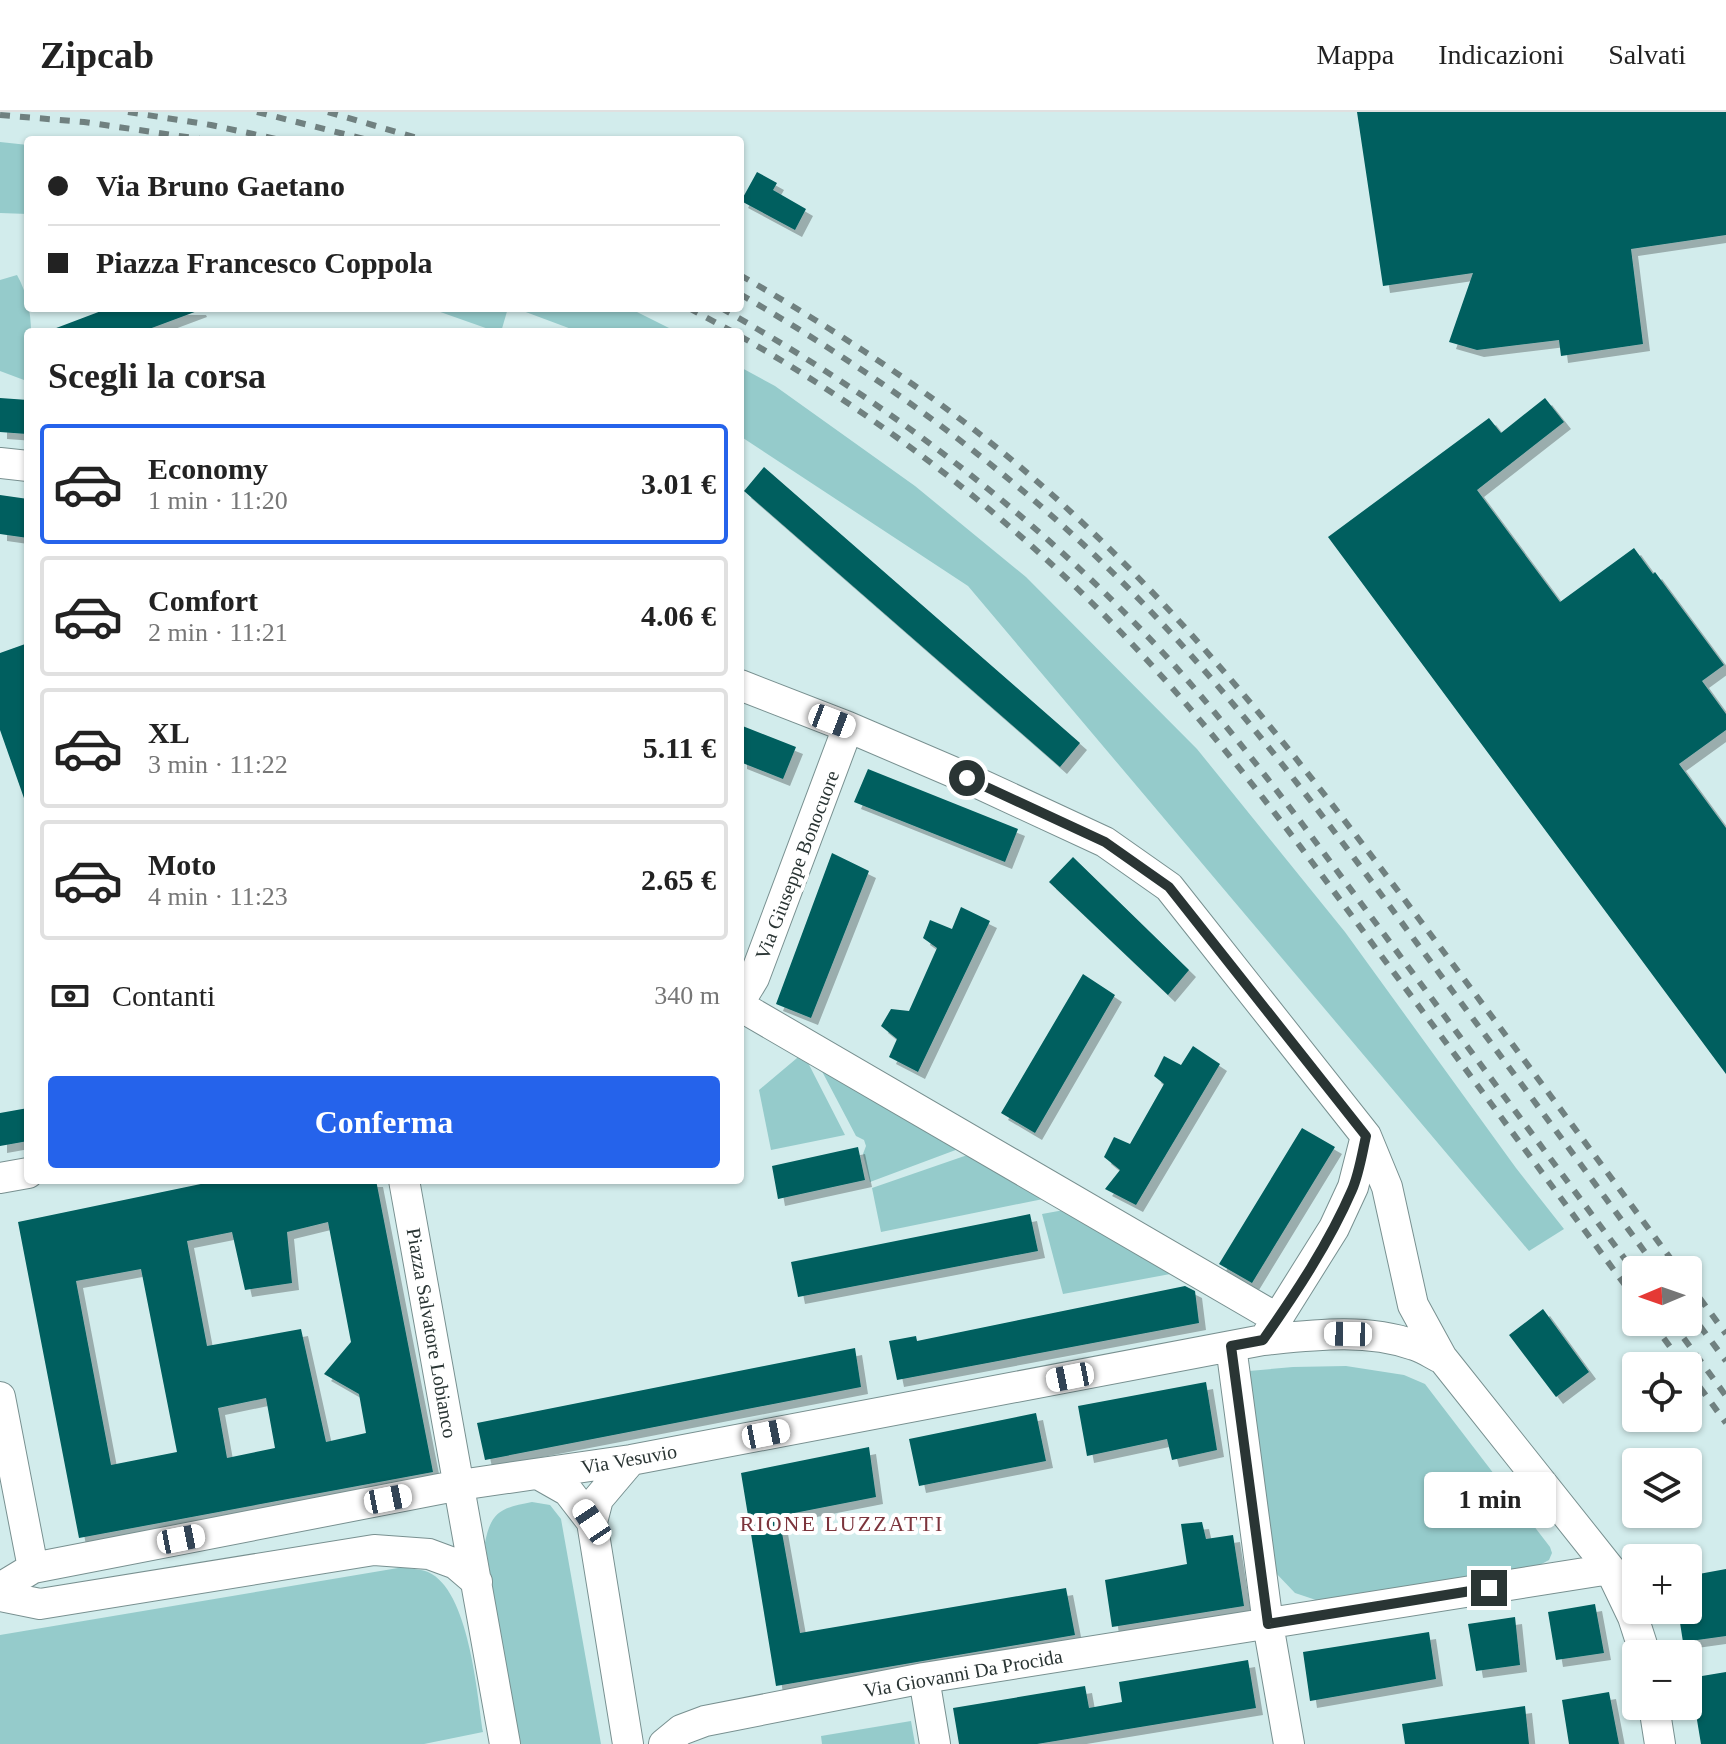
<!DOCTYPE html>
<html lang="it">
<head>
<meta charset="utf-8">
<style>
  :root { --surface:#fff; --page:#f6f6f6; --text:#222; --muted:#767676; --line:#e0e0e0; --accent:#2563eb }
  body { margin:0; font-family:Georgia,serif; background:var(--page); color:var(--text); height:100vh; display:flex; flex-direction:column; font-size:30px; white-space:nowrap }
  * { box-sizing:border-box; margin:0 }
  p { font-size:26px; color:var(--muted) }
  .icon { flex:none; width:44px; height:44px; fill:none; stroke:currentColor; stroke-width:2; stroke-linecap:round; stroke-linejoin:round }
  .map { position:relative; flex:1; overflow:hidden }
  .side { position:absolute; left:24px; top:216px; width:720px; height:856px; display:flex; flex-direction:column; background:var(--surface); border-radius:8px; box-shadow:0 2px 6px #0004 }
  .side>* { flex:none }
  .hud { position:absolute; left:24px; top:24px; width:720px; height:176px; border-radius:8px; box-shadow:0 2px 6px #0004; display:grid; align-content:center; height:176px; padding:0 24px; background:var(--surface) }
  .needle { width:52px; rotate:268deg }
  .fabs { position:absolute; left:1622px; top:1144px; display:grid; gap:16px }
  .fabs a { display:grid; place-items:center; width:80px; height:80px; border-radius:8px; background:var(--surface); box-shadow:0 2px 6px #0004; font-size:40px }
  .end { position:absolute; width:36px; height:36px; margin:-18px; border:10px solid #2a3534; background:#fff; box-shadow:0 0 0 4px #fff }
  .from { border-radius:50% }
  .bubble { position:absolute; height:56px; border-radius:8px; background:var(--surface); box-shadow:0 2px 6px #0004; font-size:26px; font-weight:700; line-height:56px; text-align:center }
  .car { position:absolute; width:24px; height:48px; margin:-24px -12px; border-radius:10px; box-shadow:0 0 6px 2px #0007; background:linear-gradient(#fff 24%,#345 0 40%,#fff 0 76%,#345 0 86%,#fff 0) }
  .hud b { display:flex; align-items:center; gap:28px; height:76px; font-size:30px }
  .hud b+b { border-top:2px solid var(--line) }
  .hud i { width:20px; height:20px; background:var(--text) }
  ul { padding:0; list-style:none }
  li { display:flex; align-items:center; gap:24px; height:120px; margin:0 16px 12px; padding:0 8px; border:4px solid var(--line); border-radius:8px }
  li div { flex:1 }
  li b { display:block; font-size:30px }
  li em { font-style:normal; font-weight:700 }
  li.selected { border-color:var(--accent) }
  li>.icon { width:72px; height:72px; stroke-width:1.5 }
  h2 { padding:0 24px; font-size:36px; line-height:96px }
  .pay { display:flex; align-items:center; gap:20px; height:88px; padding:0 24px; font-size:30px }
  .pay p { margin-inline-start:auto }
  .primary-button { display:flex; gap:16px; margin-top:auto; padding:16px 24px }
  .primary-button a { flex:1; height:92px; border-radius:8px; background:var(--accent); color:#fff; font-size:32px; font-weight:700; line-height:92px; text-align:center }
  header { display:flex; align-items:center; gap:48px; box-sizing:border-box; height:112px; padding:0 40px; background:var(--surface); border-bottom:2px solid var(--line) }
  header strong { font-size:38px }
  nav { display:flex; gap:44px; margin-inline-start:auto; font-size:28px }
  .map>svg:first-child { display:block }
</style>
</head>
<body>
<header>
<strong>Zipcab</strong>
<nav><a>Mappa</a><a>Indicazioni</a><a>Salvati</a></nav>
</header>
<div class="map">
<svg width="1726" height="1632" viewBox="0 0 1726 1632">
  <defs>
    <filter id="shadow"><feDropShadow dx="7" dy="7" stdDeviation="0" flood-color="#0004"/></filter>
  </defs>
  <rect width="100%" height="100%" fill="#d2ecec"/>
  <path fill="#95cbcb" d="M 0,30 L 28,33 L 28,102 L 0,101 Z
    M 17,163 C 27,181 31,200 31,220 L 28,220 L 28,266 L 24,268 L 0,259 L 0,168 Z
    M 429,196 L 508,196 L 501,220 L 497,220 Z
    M 515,196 L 629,196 L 677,220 L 573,220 L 574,218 Z
    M 740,255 L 775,274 L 915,374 L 1026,465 L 1197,637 L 1345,820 L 1516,1056 L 1564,1117 L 1529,1139 L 968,474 L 740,324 Z
    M 803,941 L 845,1023 L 771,1038 L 759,978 Z
    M 815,946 L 969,1033 L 870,1070 L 863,1042 L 866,1034 L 864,1028 L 856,1024 Z
    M 979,1039 L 1053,1085 L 881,1120 L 872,1076 Z
    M 1075,1096 L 1181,1160 L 1063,1182 L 1042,1102 Z
    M 1346,1254 L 1404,1263 L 1425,1272 L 1550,1435 L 1552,1441 L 1549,1448 L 1534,1456 L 1316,1488 L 1295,1481 L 1274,1459 L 1249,1259 L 1293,1255 Z
    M 532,1390 L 550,1393 L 561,1407 L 601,1632 L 519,1632 L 485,1431 C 491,1399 501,1396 532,1390 Z
    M 404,1455 C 411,1457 421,1457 428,1460 C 469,1478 477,1581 483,1620 L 424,1632 L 0,1632 L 0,1523 Z
    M 911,1609 L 915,1632 L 822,1632 L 821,1624 Z"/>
  <path fill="#055e5e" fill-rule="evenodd" filter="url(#shadow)" d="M 1357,0 L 1726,0 L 1726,123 L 1631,137 L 1643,232 L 1561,244 L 1559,228 L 1477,238 L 1449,230 L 1473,161 L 1383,174 Z
    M 757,60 L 777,71 L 773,78 L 806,97 L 795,118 L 741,89 Z
    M 109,196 L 199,196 L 200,198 L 141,220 L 51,220 L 51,218 Z
    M 0,286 L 28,288 L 27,322 L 0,320 Z
    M 1545,286 L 1564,310 L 1477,378 L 1560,490 L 1634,436 L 1653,462 L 1655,460 L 1724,553 L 1702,569 L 1726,602 L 1726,618 L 1679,652 L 1726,716 L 1726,962 L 1328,425 L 1489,306 L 1501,321 Z
    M 764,355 L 1080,631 L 1060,655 L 744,379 Z
    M 0,383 L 28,387 L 28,426 L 0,422 Z
    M 28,531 L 28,688 L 25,689 L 0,618 L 0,541 Z
    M 740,613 L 796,635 L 783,667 L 740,650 Z
    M 868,657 L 1018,717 L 1005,750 L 854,690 Z
    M 832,741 L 869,759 L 811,906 L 776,892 Z
    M 1073,745 L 1189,858 L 1168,883 L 1049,770 Z
    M 961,795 L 990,809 L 918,960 L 889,945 L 897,927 L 881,914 L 891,897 L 909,899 L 937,836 L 923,826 L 930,808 L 952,817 Z
    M 1083,862 L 1115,883 L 1035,1021 L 1001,1001 Z
    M 1193,934 L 1220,952 L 1136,1093 L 1105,1077 L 1120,1058 L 1104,1045 L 1114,1025 L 1130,1032 L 1164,972 L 1154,964 L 1164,944 L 1181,953 Z
    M 28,996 L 28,1029 L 0,1034 L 0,1001 Z
    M 1302,1016 L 1335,1035 L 1252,1171 L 1219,1152 Z
    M 858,1035 L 865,1068 L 778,1087 L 772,1054 Z
    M 220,1068 L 376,1068 L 433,1360 L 79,1426 L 18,1110 ZM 328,1110 L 351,1230 L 324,1262 L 359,1282 L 366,1321 L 326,1330 L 301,1217 L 207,1234 L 187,1129 L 232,1120 L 245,1178 L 292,1171 L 287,1120 ZM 141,1157 L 177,1340 L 111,1353 L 76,1169 ZM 266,1286 L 275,1336 L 227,1346 L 218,1296 Z
    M 1030,1102 L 1038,1139 L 798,1185 L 791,1150 Z
    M 1185,1174 L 1195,1179 L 1199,1211 L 897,1268 L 889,1229 L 916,1224 L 917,1229 Z
    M 1543,1197 L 1589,1260 L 1556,1285 L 1509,1223 Z
    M 855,1236 L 861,1275 L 485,1348 L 477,1311 Z
    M 1206,1270 L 1217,1338 L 1172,1348 L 1167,1327 L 1087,1344 L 1078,1294 Z
    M 1036,1301 L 1046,1349 L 919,1374 L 909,1327 Z
    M 869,1335 L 876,1385 L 779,1404 L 800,1521 L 1066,1476 L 1075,1523 L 776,1574 L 741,1361 Z
    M 1202,1410 L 1206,1427 L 1233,1423 L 1244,1494 L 1112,1515 L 1105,1468 L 1187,1452 L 1181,1412 Z
    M 1726,1457 L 1726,1524 L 1683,1530 L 1678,1498 L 1688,1498 L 1688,1464 Z
    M 1595,1492 L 1604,1541 L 1556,1548 L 1548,1500 Z
    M 1515,1505 L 1520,1553 L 1476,1559 L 1468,1512 Z
    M 1429,1520 L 1436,1567 L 1310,1589 L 1303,1540 Z
    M 1248,1548 L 1256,1596 L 1037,1632 L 959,1632 L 953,1596 L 1085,1574 L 1089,1596 L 1122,1590 L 1119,1570 Z
    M 1726,1560 L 1726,1632 L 1701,1632 L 1690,1566 Z
    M 1609,1580 L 1619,1632 L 1569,1632 L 1562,1588 Z
    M 1525,1594 L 1529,1632 L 1405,1632 L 1402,1612 Z"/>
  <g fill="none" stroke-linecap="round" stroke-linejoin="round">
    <g stroke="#789090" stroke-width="32">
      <path id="minor" d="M 0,351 L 28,354
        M 740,573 L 848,615 L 967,666 L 1105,730 L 1169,775 L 1366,1024 L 1387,1075 L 1413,1193 L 1442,1246
        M 740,889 L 754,866 L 848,615
        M 740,894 L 1278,1207
        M 0,1066 L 28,1061
        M 404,1068 L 505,1632
        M 1267,1223 L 1334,1116 L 1353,1075 L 1366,1024
        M 1231,1234 L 1268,1512 L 1289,1632
        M 0,1285 L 33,1456
        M 538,1362 L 568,1379 L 592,1410 L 628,1632
        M 592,1410 L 598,1387 L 631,1348
        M 0,1476 L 33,1456 L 460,1373 L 631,1348 L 1263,1228 C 1313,1223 1366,1216 1414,1233 C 1424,1236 1434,1243 1443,1247 L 1610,1457 L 1633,1505 L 1645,1542
        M 0,1484 L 40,1492 L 374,1438 L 429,1442 L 456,1452 L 477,1470
        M 924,1566 L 935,1632
        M 1654,1594 L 1660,1632
        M 664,1632 L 681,1618 L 705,1609 L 924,1566 L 1610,1457"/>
    </g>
    <use href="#minor" stroke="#fff" stroke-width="30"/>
    <path stroke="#708180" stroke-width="6" stroke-dasharray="10 10" stroke-linecap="butt" d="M 128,0 L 211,13 L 281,28
      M 257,0 L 368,28
      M 328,0 L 424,28
      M 0,3 L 84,10 L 207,28
      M 740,163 C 858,231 973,308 1072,401 C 1204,523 1312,664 1419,807 C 1506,923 1593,1041 1679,1158
      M 740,182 C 864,254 980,336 1085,434 C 1211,552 1315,692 1416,830 C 1497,939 1578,1048 1658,1158
      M 689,196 L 733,220
      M 721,196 C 886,289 1036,403 1165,543 C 1214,597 1259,655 1303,713 L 1636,1162
      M 740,224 C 867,297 986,386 1090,489 C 1197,594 1286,714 1374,834 C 1462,952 1549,1070 1636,1188
      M 1688,1170 L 1726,1222
      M 1688,1198 L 1726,1249
      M 1652,1210 L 1684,1254
      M 1672,1210 L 1726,1284
      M 1688,1259 L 1726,1311"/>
  </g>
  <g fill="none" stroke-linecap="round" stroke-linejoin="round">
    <path stroke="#2a3534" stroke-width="10" d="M 967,666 L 1105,730 L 1169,775 L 1366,1024 C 1362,1042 1359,1062 1352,1078 C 1329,1131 1296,1181 1263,1228 L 1231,1234 L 1268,1512 L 1489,1476"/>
  </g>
  <g text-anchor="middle" stroke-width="8" stroke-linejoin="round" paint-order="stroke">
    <g font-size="20" fill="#2a3534" stroke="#fff">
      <text transform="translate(797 753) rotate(-69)" y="7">Via Giuseppe Bonocuore</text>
      <text transform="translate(432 1221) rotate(80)" y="7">Piazza Salvatore Lobianco</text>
      <text transform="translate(629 1347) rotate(-10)" y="7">Via Vesuvio</text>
      <text transform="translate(963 1561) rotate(-10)" y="7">Via Giovanni Da Procida</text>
    </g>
    <g font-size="22" letter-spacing="2" fill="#7c343c" stroke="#fff">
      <text x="842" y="1419">RIONE LUZZATTI</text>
    </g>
  </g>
</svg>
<div class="fabs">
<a><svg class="needle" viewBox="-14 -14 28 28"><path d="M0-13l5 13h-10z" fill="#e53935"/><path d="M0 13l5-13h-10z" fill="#767676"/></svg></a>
<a><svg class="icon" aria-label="locate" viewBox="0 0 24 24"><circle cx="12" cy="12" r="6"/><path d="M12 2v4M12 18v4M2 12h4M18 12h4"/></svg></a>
<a><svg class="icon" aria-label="layers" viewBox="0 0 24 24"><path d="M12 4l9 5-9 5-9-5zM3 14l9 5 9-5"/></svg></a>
<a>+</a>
<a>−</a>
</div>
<i class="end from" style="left:967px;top:666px"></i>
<i class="end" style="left:1489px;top:1476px"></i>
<div class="bubble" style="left:1424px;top:1360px;width:132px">1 min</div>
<i class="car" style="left:832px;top:609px;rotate:111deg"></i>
<i class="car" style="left:1348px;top:1222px;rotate:271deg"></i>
<i class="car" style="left:1070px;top:1265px;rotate:259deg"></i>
<i class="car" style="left:766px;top:1322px;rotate:79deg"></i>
<i class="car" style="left:388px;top:1387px;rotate:79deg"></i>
<i class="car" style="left:592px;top:1410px;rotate:326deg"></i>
<i class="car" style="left:181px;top:1427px;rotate:79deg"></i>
<div class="hud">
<b><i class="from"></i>Via Bruno Gaetano</b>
<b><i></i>Piazza Francesco Coppola</b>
</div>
<section class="side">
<h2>Scegli la corsa</h2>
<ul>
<li class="selected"><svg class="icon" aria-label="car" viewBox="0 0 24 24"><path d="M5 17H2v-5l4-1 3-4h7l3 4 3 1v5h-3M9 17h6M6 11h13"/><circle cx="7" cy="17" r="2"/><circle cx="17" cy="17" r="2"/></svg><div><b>Economy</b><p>1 min · 11:20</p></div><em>3.01 €</em></li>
<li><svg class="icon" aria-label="car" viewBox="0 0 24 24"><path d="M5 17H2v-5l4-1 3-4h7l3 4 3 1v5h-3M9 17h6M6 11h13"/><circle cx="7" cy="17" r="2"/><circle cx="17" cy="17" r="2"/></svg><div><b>Comfort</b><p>2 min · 11:21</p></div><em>4.06 €</em></li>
<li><svg class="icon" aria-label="car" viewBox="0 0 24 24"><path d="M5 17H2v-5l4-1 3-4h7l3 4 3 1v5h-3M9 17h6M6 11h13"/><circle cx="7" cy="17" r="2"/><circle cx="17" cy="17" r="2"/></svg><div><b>XL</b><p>3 min · 11:22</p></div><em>5.11 €</em></li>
<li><svg class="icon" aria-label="car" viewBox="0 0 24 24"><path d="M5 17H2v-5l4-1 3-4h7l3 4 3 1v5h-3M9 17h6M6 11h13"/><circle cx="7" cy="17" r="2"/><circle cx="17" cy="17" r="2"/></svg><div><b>Moto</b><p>4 min · 11:23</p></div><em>2.65 €</em></li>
</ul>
<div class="pay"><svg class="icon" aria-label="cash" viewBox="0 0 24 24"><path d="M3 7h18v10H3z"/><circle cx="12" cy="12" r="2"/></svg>Contanti<p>340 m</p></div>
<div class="primary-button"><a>Conferma</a></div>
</section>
</div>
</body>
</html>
